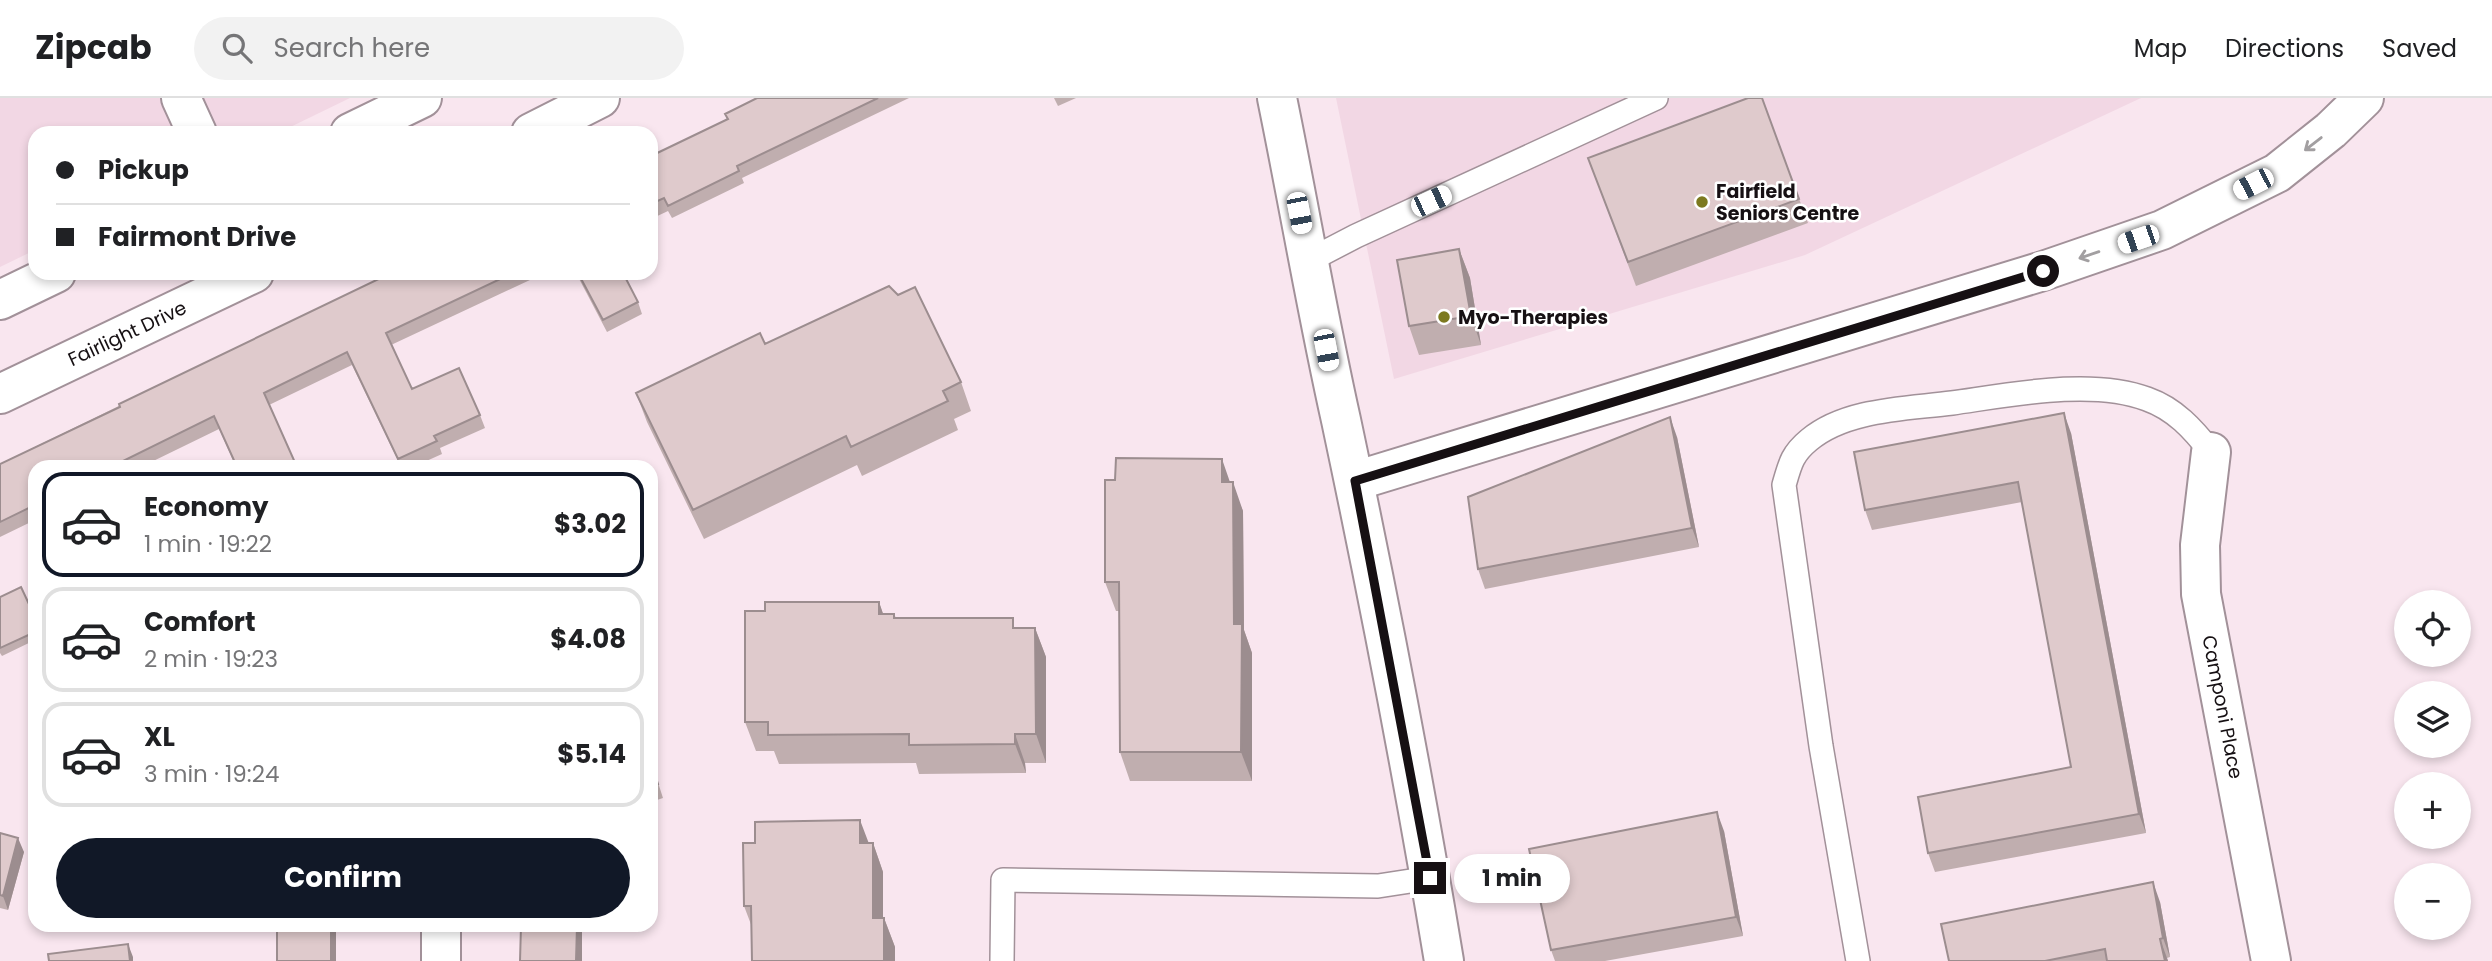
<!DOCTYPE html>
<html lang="en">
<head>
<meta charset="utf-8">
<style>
  :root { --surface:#fff; --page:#f2f2f2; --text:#202124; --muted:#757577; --line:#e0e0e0; --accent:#111827 }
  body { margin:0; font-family:Poppins,sans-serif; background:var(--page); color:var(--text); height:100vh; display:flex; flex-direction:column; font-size:26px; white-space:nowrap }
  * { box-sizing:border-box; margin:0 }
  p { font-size:23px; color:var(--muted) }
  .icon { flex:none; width:38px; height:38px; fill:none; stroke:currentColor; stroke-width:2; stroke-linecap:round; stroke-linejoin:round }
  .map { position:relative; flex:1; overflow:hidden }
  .side { position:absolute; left:28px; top:362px; width:630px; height:472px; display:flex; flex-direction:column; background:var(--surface); border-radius:21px; box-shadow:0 4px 10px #0003 }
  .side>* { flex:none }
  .top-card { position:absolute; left:28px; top:28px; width:630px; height:154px; border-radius:21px; box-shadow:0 4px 10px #0003; display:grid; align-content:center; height:154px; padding:0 28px; background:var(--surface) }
  .controls { position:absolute; left:2394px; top:492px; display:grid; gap:14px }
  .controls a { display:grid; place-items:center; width:77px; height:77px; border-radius:50%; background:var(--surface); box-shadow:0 4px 10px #0003; font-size:35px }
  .end { position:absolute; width:32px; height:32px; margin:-16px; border:9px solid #161013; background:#fff; box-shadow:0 0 0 4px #fff }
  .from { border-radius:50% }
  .bubble { position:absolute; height:49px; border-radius:24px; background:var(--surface); box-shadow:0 4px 10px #0003; font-size:23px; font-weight:700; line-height:49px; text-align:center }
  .car { position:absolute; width:21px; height:42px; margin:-21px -10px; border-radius:9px; box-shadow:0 0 5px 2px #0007; background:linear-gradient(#fff 24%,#345 0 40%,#fff 0 76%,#345 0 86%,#fff 0) }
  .top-card b { display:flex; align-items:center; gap:24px; height:66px; font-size:26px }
  .top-card b+b { border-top:2px solid var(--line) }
  .top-card i { width:18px; height:18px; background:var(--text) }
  ul { padding:12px 0 0; list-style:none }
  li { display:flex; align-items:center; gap:21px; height:105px; margin:0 14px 10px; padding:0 14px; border:4px solid var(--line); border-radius:21px }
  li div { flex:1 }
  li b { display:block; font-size:26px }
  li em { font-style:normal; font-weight:700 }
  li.selected { border-color:var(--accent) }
  li>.icon { width:63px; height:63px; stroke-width:1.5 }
  .action { display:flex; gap:14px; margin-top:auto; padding:14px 28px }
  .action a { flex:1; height:80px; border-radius:42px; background:var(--accent); color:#fff; font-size:28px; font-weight:700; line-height:80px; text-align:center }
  header { display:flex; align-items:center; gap:42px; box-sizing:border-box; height:98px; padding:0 35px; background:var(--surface); border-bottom:2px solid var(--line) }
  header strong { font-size:33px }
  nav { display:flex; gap:38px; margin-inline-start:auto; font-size:24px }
  .search { width:490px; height:63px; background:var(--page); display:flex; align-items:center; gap:18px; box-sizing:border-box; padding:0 24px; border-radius:38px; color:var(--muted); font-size:26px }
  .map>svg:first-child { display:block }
</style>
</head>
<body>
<header>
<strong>Zipcab</strong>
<div class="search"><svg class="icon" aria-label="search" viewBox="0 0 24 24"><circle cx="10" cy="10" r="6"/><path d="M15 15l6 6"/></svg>Search here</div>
<nav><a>Map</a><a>Directions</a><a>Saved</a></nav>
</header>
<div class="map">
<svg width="2492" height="863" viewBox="0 0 2492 863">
  <rect width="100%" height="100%" fill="#f9e6ef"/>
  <path fill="#f2d7e4" d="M 0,0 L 350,0 L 278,35 L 35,35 L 35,152 L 0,169 Z
    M 1336,0 L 2141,0 L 1805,157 L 1394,281 Z"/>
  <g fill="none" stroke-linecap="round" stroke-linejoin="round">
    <g stroke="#a29199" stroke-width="26">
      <path id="service" d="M 1308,163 L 1356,138 L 1656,0
        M 1002,863 L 1003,782 L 1378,788 L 1430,780
        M 1858,863 L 1821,648 L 1784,387 C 1790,366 1792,356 1809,342 C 1846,311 1906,311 1952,305 C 2009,297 2092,280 2147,301 C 2175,311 2193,331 2211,354"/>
    </g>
    <g stroke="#a29199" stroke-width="42">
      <path id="minor" d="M 181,0 L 197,35
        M 2211,354 L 2200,447 L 2201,496 L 2271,863
        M 441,863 L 441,828"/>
    </g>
    <g stroke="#a29199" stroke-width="42">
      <path id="tertiary" d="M 1277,0 C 1299,107 1317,215 1341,322 C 1379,501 1414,682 1444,863
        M 350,35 L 422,0
        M 531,35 L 600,0
        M 0,202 L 56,175
        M 0,296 L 254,175"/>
    </g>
    <g stroke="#a29199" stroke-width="42">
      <path id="trunk" d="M 1355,383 L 2043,173 L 2162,132 L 2277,75 L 2331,32 L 2364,0"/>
    </g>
    <use href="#service" stroke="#fff" stroke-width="23"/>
    <use href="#minor" stroke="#fff" stroke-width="38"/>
    <use href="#tertiary" stroke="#fff" stroke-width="38"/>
    <use href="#trunk" stroke="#fff" stroke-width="38"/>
  </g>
  <path fill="#c0aeaf" d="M 757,0 L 909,0 L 742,80 L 744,85 L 672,120 L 668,113 L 651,121 L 651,58 L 727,21 L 725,16 Z
    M 1054,0 L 1076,0 L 1058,8 Z
    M 1762,0 L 1808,125 L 1636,188 L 1588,60 Z
    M 1459,151 L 1470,180 L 1481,247 L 1419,257 L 1409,228 Z
    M 391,175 L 545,175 L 391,247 L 412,291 L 480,317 L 485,330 L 440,350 L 442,356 L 413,369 L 401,369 L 352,267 L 269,307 L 297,369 L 236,369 L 219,331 L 141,369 L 35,369 L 35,422 L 0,439 L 0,366 Z
    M 576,175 L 623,175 L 638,204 L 642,216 L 607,234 Z
    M 765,246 L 961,284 L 971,313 L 954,321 L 958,332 L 862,378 L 857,367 L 704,441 L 647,324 L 636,295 Z
    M 2071,335 L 2146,735 L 1935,774 L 1928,755 L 2071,669 L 2022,404 L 1872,432 L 1865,412 Z
    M 1677,339 L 1699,449 L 1485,491 L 1478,471 Z
    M 1230,384 L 1243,413 L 1244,532 L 1252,555 L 1252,683 L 1130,683 L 1120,654 L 1119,513 L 1116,513 L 1105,484 Z
    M 0,499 L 35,519 L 35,542 L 2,558 L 0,555 Z
    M 879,504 L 883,516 L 894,516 L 896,520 L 1017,530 L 1035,530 L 1046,559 L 1046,665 L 1025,665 L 1026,675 L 919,676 L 916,665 L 779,666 L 774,653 L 756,653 L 745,624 L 765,513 Z
    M 651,663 L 663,700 L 651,704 Z
    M 1724,733 L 1743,838 L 1605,863 L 1555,863 L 1551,852 Z
    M 0,735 L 24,754 L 8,812 L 0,810 Z
    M 869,745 L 873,745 L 883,774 L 883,820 L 884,820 L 895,849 L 895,863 L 752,863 L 752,829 L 744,808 Z
    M 2160,804 L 2170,859 L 2167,860 L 2168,863 L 1949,863 Z"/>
  <path fill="#9c8d8f" d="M 1459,151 L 1470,180 L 1481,247 L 1471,218 Z
    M 2064,315 L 2071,335 L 2146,735 L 2139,716 Z
    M 1670,319 L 1677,339 L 1699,449 L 1692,430 Z
    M 1222,361 L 1232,390 L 1222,384 Z
    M 1233,384 L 1243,413 L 1244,532 L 1252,555 L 1252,683 L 1241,654 L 1234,526 Z
    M 879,504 L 889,533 L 879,516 Z
    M 1035,530 L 1046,559 L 1046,665 L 1036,636 Z
    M 1015,636 L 1025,665 L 1026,675 L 1015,646 Z
    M 1717,714 L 1724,733 L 1743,838 L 1736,819 Z
    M 860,722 L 871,751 L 860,745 Z
    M 18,740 L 24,754 L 8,812 L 3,798 Z
    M 873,745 L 883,774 L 883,849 L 873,820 Z
    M 2153,784 L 2160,804 L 2170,859 L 2163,840 Z
    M 884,820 L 895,849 L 895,863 L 884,863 Z
    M 331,828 L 336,828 L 336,863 L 331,863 Z
    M 577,828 L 582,828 L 582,863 L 576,863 Z
    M 2160,841 L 2167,860 L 2168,863 L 2165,863 Z
    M 128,846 L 133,859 L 133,863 L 130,863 Z"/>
  <path fill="#dfcacc" stroke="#9c8d8f" stroke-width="2" d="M 757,0 L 878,0 L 737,68 L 739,73 L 668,108 L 664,100 L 651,106 L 651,58 L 728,21 L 725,16 Z
    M 1748,0 L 1762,0 L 1799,101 L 1628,164 L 1588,60 Z
    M 1459,151 L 1471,218 L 1409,228 L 1397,162 Z
    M 391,175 L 513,175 L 386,235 L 412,291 L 459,270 L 480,317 L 434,338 L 437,343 L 398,361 L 347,254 L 264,295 L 297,369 L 237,369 L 214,318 L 111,369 L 35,369 L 35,407 L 0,424 L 0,366 L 120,309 L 119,306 Z
    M 578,175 L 623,175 L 638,204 L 603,222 Z
    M 889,188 L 898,197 L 915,189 L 961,284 L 943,293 L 948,303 L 851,349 L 846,338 L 693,412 L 636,295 L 760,235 L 765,246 Z
    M 2064,315 L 2139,716 L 1928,755 L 1918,699 L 2071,669 L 2018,384 L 1865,412 L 1854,354 Z
    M 1670,319 L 1692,430 L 1478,471 L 1468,399 Z
    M 1116,360 L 1222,361 L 1222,384 L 1233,384 L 1234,526 L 1242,526 L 1241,654 L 1120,654 L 1119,484 L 1105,484 L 1105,382 L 1115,382 Z
    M 21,489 L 35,519 L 35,534 L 0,550 L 0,499 Z
    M 765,504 L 879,504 L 879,516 L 894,516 L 894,520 L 1013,520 L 1013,530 L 1035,530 L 1036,636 L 1015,636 L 1015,646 L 909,647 L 909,636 L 768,637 L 768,624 L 745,624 L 745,513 L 765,513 Z
    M 651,664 L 658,686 L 651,688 Z
    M 1717,714 L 1736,819 L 1551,852 L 1529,751 Z
    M 860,722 L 860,745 L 873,745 L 873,820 L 884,820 L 884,863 L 752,863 L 751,808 L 744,808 L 743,745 L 755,745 L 755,724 Z
    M 0,735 L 18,740 L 3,798 L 0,797 Z
    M 2153,784 L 2163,840 L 2160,841 L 2165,863 L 2107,863 L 2105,851 L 2045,863 L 1949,863 L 1941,826 Z
    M 277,828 L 331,828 L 331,863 L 277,863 Z
    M 521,828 L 577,828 L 576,863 L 520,863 Z
    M 128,846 L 130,863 L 49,863 L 48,856 Z"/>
  <defs><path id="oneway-shaft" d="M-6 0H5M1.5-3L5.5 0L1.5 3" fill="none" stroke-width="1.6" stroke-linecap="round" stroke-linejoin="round" transform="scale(1.75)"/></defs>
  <g stroke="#a29fa1">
    <use href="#oneway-shaft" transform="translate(2313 46) rotate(142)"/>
    <use href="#oneway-shaft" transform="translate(2089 157) rotate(161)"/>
  </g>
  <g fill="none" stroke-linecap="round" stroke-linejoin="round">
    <path stroke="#161013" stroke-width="9" d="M 1430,780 L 1355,383 L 2043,173"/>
  </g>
  <g fill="#7c791f" stroke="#fff" stroke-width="2.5">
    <circle cx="1702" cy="104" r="7"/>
    <circle cx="1444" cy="219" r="7"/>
  </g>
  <g text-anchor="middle" stroke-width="5" stroke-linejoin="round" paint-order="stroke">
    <g font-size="19" font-weight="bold" fill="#161013" stroke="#fff" text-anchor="start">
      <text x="1716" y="100">Fairfield<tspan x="1716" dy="22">Seniors Centre</tspan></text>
      <text x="1458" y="226">Myo-Therapies</text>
    </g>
    <g font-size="19" fill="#161013" stroke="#fff">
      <text transform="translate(127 235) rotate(-25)" y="7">Fairlight Drive</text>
      <text transform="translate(2223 609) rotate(79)" y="7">Camponi Place</text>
    </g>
  </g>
</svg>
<div class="controls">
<a><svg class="icon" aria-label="locate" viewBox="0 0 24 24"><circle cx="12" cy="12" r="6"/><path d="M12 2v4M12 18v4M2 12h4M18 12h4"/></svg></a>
<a><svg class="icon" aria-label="layers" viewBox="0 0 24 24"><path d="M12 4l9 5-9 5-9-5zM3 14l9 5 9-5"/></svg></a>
<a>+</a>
<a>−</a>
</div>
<i class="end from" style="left:2043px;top:173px"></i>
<i class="end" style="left:1430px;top:780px"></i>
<div class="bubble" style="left:1454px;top:756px;width:116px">1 min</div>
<i class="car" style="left:2253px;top:86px;rotate:243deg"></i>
<i class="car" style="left:1431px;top:103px;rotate:65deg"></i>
<i class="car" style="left:1299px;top:115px;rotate:169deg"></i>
<i class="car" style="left:2138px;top:141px;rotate:251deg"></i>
<i class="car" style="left:1326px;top:252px;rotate:169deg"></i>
<div class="top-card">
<b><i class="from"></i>Pickup</b>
<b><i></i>Fairmont Drive</b>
</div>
<section class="side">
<ul>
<li class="selected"><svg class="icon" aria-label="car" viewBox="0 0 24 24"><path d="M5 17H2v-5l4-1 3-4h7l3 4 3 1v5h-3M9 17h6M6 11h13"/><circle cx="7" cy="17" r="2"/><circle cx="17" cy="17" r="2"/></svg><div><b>Economy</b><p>1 min · 19:22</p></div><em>$3.02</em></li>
<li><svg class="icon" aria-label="car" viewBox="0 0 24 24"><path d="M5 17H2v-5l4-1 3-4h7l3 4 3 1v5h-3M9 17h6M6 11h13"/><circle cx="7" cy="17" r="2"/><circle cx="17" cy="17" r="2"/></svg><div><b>Comfort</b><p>2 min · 19:23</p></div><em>$4.08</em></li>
<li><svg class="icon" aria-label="car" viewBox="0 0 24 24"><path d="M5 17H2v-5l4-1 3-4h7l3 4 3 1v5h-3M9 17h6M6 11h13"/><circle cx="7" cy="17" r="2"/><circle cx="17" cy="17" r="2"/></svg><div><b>XL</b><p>3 min · 19:24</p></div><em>$5.14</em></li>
</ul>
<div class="action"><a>Confirm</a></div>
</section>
</div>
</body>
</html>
